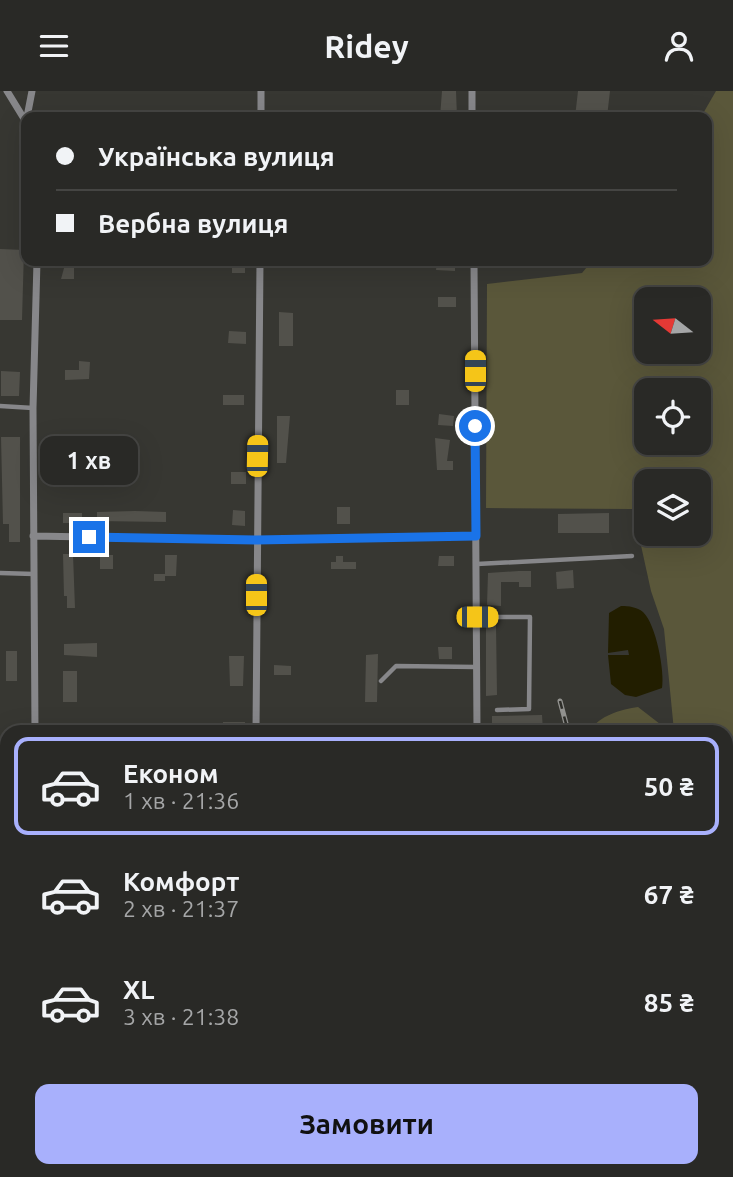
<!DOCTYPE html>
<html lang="uk">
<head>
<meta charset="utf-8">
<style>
  :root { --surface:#292926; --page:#31312e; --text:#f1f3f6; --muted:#a5a6a7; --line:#454543; --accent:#a8b0fc }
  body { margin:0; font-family:Ubuntu,sans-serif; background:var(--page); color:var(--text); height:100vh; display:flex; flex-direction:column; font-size:26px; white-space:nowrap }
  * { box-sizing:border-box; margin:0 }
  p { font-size:23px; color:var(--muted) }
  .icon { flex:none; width:38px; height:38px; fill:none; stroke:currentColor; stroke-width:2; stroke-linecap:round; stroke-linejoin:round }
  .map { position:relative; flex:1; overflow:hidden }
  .side { position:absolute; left:0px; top:634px; width:733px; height:453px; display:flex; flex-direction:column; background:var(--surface); border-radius:21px 21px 0 0; box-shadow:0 7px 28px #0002,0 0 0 2px var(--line) }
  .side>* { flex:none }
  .banner { position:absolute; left:21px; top:21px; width:691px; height:154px; border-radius:14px; box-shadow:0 7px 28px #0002,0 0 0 2px var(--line); display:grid; align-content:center; height:154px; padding:0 35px; background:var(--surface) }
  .needle { width:46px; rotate:287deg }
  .buttons { position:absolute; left:634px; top:196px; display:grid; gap:14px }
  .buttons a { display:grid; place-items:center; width:77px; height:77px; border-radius:14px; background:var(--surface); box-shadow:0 7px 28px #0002,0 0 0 2px var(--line); font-size:35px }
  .end { position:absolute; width:32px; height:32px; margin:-16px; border:9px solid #1a73e8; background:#fff; box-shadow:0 0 0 4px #fff }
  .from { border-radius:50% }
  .bubble { position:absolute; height:49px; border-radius:14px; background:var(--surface); box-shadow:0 7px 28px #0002,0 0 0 2px var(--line); font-size:23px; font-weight:600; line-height:49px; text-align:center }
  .car { position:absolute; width:21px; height:42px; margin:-21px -10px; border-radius:9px; box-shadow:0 0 5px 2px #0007; background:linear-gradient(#f5c518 24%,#345 0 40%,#f5c518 0 76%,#345 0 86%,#f5c518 0) }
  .banner b { display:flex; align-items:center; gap:24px; height:66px; font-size:26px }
  .banner b+b { border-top:2px solid var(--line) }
  .banner i { width:18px; height:18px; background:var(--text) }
  ul { padding:12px 0 0; list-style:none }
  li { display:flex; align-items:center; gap:21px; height:98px; margin:0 14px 10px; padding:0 21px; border:4px solid transparent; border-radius:14px }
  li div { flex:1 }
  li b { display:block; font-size:26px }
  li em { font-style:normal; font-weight:600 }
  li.on { border-color:var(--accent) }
  li>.icon { width:63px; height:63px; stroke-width:1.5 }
  .cta { display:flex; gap:14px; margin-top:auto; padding:14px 35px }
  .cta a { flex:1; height:80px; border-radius:14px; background:var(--accent); color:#111; font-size:28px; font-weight:600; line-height:80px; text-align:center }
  header { display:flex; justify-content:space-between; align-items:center; height:91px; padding:0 35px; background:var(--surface); font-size:32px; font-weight:600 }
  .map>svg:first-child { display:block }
</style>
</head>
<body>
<header><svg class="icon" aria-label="menu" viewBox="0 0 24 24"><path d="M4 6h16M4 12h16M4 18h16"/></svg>Ridey<svg class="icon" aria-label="person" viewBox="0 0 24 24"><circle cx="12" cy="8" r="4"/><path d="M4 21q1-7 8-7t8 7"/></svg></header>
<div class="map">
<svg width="733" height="1086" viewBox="0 0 733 1086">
  <rect width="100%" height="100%" fill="#373732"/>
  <path fill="#5a573a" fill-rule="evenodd" d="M 716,0 L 733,0 L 733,1086 L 597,1086 L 597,1080 L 726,1080 L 726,640 L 674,640 L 664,538 L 651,500 L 633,418 L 486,417 L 487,193 L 582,182 L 592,170 L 707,170 L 707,26 L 701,26 ZM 646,208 L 698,208 L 698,261 L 646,261 ZM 698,299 L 698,352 L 646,352 L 646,299 ZM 646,390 L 698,390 L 698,443 L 646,443 Z
    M 638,616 L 660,633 L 662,640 L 590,640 C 598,625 622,618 638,616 Z"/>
  <path fill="#221e00" d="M 621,515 C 629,515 637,516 643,521 C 656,533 665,581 662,597 L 636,606 L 625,604 L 611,593 L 608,564 L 629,564 L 628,559 L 608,562 L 609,522 Z"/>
  <path fill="#52514b" d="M 442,0 L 456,0 L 457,26 L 440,26 Z
    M 578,0 L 610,0 L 607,26 L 575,26 Z
    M 0,158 L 24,159 L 22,229 L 0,229 Z
    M 66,170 L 74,170 L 74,188 L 61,188 Z
    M 232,170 L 245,170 L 245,182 L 232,182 Z
    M 437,170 L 455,170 L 455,180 L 436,179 Z
    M 438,206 L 456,206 L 456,216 L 438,216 Z
    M 279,221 L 293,222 L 293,255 L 279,255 Z
    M 229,240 L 246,241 L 246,253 L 228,252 Z
    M 79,270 L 90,271 L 89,288 L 65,289 L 65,279 L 79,279 Z
    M 1,280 L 20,281 L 19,305 L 1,305 Z
    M 396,299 L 409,299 L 409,314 L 396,314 Z
    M 223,304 L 244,304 L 244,314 L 223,314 Z
    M 439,323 L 454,325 L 453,335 L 438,334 Z
    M 277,325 L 290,325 L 286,372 L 277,372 Z
    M 1,346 L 20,346 L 20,451 L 9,451 L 9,433 L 3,433 Z
    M 435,347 L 450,349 L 447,370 L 453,370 L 453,379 L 437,379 Z
    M 73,367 L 91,367 L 90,381 L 73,381 Z
    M 231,381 L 246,381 L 246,393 L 231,393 Z
    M 337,416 L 350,416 L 350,433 L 337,433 Z
    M 233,419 L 245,420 L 245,435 L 232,434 Z
    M 135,420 L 166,421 L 166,431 L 97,430 L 97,421 Z
    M 63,422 L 82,422 L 82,432 L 63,432 Z
    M 609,422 L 609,442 L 558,442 L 558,423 Z
    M 63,463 L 73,463 L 75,517 L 67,517 L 67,505 L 64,505 Z
    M 100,464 L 113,464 L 113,478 L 100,478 Z
    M 165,464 L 177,464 L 176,485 L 165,485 L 165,490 L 154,490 L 154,483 L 165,483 Z
    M 336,465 L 343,465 L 343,471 L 356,471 L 356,478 L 331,478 L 331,471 L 336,471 Z
    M 439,465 L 454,465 L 454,475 L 438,475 Z
    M 573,479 L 574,497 L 557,498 L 556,481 Z
    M 519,480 L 531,480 L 531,496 L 519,496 L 519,491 L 501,491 L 501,515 L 487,514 L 488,482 Z
    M 486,534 L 496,534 L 497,604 L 486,605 Z
    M 97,552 L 97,566 L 64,564 L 64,553 Z
    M 438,556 L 452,556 L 452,568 L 439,568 Z
    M 6,560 L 17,560 L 17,590 L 6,590 Z
    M 378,563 L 377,611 L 365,611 L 366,564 Z
    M 229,565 L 244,565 L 243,595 L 230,595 Z
    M 274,574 L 291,575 L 291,584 L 274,584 Z
    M 63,580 L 77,580 L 77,611 L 63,611 Z
    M 542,624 L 543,640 L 492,640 L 492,625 Z
    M 223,631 L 245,631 L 245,640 L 223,640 Z"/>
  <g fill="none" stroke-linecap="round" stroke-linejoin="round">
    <path stroke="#7b7b77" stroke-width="2" stroke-dasharray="5 5" stroke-linecap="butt" d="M 0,788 L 7,789"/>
    <path stroke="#87878a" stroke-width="4.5" d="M 0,315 L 33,317
      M 477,473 L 632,465
      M 0,482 L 34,483
      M 477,526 L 530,526 L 529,618 L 497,619
      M 381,590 L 396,575 L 476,576
      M 140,1080 L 140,1086
      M 566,1080 L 566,1086
      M 528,1086 L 528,1080"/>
    <path stroke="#87878a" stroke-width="7" d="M 7,0 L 26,31
      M 472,0 L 472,26
      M 27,26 L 32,0
      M 261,26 L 261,0
      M 474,170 L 477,640
      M 33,445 L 256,449 L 476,445
      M 35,640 L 33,317 L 37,170
      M 256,640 L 260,170
      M 49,1080 L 49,1086
      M 250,1086 L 251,1080
      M 474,1086 L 474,1080"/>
    <g stroke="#939390" stroke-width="5">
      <path id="rail" d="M 560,610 L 568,640
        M 612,1080 L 613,1086"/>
    </g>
    <use href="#rail" stroke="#2d2d28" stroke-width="2.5" stroke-dasharray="8" stroke-linecap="butt"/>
  </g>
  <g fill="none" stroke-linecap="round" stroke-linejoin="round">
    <path stroke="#1a73e8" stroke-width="9" d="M 89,446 L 256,449 L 476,445 L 475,335"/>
  </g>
</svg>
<div class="buttons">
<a><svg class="needle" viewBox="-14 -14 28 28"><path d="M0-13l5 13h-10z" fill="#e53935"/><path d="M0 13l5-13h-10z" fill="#a5a6a7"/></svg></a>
<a><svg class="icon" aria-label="locate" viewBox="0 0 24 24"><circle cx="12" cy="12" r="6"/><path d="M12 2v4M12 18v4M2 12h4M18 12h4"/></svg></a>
<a><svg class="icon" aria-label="layers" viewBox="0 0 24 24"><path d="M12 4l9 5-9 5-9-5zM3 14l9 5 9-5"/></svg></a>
</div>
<i class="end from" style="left:475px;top:335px"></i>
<i class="end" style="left:89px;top:446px"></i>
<div class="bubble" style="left:40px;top:345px;width:98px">1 хв</div>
<i class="car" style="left:475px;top:280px;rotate:0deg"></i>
<i class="car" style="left:257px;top:365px;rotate:1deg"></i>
<i class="car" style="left:256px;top:504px;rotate:0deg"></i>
<i class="car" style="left:477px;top:526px;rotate:90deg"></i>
<div class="banner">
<b><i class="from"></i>Українська вулиця</b>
<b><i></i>Вербна вулиця</b>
</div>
<section class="side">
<ul>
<li class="on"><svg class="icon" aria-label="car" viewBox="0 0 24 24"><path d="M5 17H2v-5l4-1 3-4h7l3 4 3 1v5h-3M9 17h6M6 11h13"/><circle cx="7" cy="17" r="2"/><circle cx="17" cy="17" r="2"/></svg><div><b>Економ</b><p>1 хв · 21:36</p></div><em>50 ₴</em></li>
<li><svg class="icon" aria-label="car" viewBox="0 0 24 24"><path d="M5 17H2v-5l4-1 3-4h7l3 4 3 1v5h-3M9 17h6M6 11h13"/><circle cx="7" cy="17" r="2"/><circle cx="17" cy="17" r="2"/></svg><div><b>Комфорт</b><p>2 хв · 21:37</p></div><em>67 ₴</em></li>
<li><svg class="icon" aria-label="car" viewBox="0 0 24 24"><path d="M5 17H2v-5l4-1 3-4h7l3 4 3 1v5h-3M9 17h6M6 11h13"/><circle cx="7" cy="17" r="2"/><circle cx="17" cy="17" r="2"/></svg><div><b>XL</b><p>3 хв · 21:38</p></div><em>85 ₴</em></li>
</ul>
<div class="cta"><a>Замовити</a></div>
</section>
</div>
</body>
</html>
